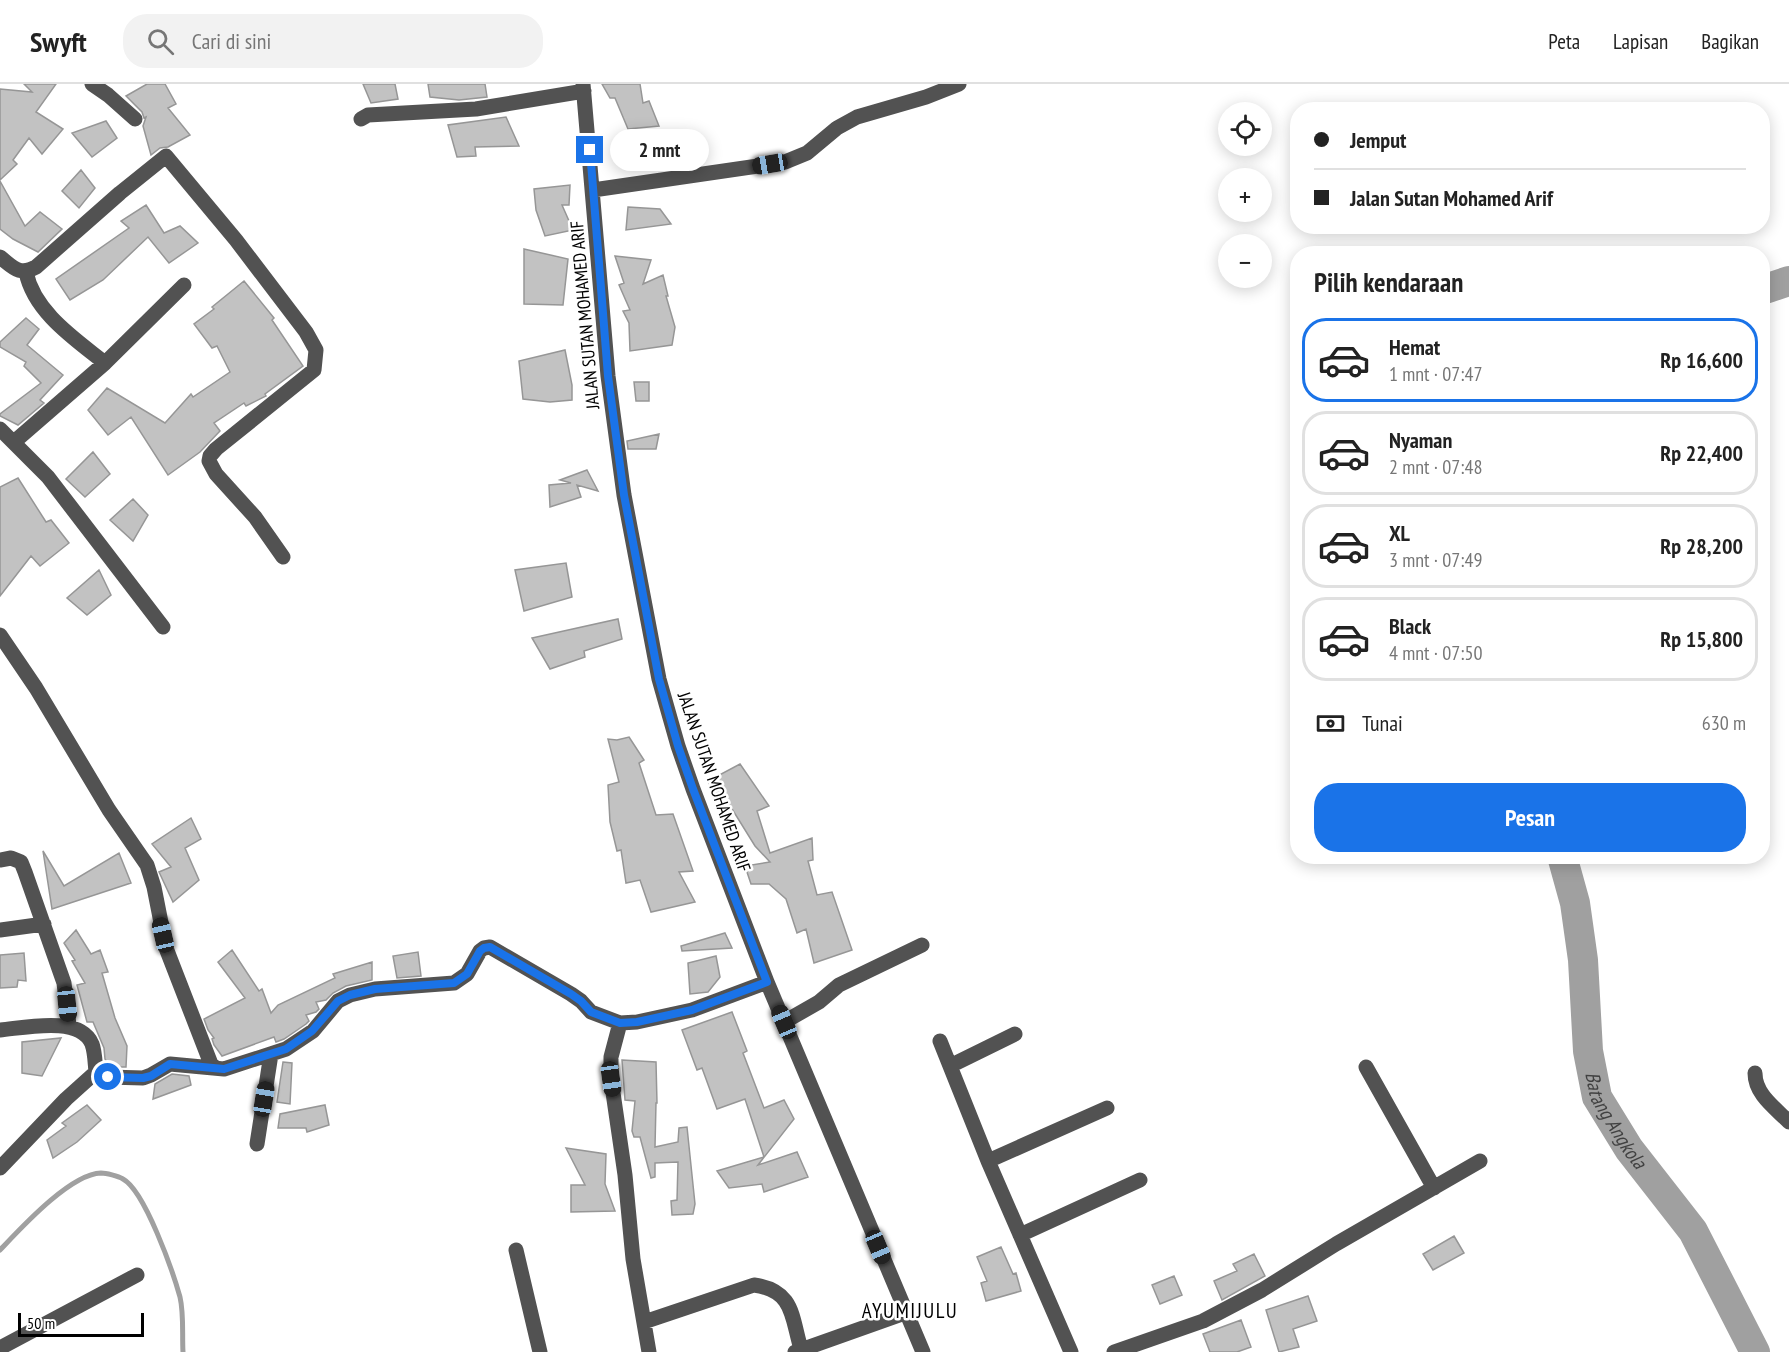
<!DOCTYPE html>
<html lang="id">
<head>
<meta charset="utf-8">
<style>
  :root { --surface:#fff; --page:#f2f2f2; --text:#222; --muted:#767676; --line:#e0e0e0; --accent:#1a73e8 }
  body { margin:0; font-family:"PT Sans Narrow",sans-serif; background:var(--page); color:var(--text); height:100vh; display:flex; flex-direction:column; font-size:22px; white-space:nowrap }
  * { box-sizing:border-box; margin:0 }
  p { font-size:20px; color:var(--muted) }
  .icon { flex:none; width:33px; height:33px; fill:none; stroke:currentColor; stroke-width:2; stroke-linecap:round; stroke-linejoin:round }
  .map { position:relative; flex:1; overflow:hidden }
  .details { position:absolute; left:1290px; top:162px; width:480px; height:618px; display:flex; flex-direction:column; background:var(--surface); border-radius:24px; box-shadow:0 3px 15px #0003 }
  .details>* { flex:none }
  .guide { position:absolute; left:1290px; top:18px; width:480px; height:132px; border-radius:24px; box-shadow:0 3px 15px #0003; display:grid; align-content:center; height:132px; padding:0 24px; background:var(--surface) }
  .controls { position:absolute; left:1218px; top:18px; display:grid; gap:12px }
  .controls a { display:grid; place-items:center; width:54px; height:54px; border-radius:50%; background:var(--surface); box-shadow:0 3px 15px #0003; font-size:30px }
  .scale { position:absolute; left:18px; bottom:15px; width:126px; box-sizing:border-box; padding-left:6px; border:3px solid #000; border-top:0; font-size:16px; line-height:21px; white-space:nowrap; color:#000; -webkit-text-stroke:4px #fff; paint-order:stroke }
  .end { position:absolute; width:27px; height:27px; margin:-14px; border:8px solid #1a73e8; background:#fff; box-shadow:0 0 0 3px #fff }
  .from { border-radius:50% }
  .bubble { position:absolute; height:42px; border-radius:21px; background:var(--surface); box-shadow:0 3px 15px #0003; font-size:20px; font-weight:800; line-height:42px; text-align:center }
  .car { position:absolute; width:18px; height:36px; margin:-18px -9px; border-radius:8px; box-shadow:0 0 4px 2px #0007; background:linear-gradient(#222 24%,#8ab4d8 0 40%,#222 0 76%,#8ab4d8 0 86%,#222 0) }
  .guide b { display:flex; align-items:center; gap:21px; height:57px; font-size:22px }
  .guide b+b { border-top:2px solid var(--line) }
  .guide i { width:15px; height:15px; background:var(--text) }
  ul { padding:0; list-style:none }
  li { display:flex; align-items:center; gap:18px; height:84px; margin:0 12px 9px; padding:0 12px; border:3px solid var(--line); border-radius:24px }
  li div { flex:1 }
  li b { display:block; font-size:22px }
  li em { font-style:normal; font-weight:800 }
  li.active { border-color:var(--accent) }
  li>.icon { width:54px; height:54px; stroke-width:1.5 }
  h2 { padding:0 24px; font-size:27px; line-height:72px }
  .pay { display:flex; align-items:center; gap:15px; height:66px; padding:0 24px; font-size:22px }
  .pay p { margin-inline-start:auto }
  .primary-button { display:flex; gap:12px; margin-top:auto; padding:12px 24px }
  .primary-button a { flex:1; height:69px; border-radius:24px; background:var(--accent); color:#fff; font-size:24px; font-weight:800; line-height:69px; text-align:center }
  header { display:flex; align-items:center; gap:36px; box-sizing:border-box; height:84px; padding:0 30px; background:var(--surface); border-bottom:2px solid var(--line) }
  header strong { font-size:28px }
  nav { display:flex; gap:33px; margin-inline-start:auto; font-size:21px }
  .search { width:420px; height:54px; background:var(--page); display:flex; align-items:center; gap:15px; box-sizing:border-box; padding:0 21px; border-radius:24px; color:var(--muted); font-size:22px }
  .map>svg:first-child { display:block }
</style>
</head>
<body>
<header>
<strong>Swyft</strong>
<div class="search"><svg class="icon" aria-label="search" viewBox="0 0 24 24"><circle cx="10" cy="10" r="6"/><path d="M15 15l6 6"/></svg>Cari di sini</div>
<nav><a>Peta</a><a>Lapisan</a><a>Bagikan</a></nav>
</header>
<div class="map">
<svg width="1789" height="1268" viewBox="0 0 1789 1268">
  <rect width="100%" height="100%" fill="#fff"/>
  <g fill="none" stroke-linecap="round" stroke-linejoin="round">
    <path stroke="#a0a0a0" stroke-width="5" d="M 0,1166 C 21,1144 70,1090 101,1089 C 106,1089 118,1092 123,1095 C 145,1107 173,1188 180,1213 C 184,1230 182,1251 183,1268"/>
    <g stroke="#a0a0a0" stroke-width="30">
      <path d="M 1762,206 L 1789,197"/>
      <path id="s1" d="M 1562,772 L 1575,819 L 1583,876 L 1588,967 L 1597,1013 L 1629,1065 L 1693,1147 L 1755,1268"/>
    </g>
  </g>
  <path fill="#c2c2c2" stroke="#969696" stroke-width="1.5" d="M 24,0 L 56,0 L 36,28 L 63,45 L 42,70 L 29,54 L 13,76 L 17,80 L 0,96 L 0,5 L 32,8 Z
    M 147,0 L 165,0 L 176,20 L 168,24 L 190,51 L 168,63 L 160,64 L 151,71 L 143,42 L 146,33 L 144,34 L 142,28 L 126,12 Z
    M 363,0 L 395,0 L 398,15 L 371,19 Z
    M 428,0 L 485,0 L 487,13 L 459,16 L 430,13 Z
    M 602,0 L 640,0 L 643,19 L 649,17 L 659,42 L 628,45 L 615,14 L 610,14 Z
    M 506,33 L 519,62 L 475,63 L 476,72 L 457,73 L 448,41 Z
    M 106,37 L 117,54 L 92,73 L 72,49 Z
    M 81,86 L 95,104 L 79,124 L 62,107 Z
    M 0,97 L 25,142 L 40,128 L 62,145 L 38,168 L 13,155 L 0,145 Z
    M 570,101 L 569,121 L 562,121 L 573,146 L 545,152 L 536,126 L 534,105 Z
    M 146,121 L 164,149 L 180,142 L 198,159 L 169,179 L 148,153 L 103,196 L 70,216 L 56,195 L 129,144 L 121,137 Z
    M 628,123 L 660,125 L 671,140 L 626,146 Z
    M 524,165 L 568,175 L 563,221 L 524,220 Z
    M 615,172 L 651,176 L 643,200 L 663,191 L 668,212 L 666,212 L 675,243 L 672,261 L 630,267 L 629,239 L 623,227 L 630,226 L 619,201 L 624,199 Z
    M 244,197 L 274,234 L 272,236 L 303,282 L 265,310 L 266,312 L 246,322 L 244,319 L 214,339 L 220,347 L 200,368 L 168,391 L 131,333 L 108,351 L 88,326 L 107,304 L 165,339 L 191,310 L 193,313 L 230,288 L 217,262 L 212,264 L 194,240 L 214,225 L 212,223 Z
    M 26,234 L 39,245 L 27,261 L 63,291 L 40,316 L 44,319 L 18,341 L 0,332 L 0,330 L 41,299 L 24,282 L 26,278 L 0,263 L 0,258 Z
    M 565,266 L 572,301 L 572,316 L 550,318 L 523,315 L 519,277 Z
    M 634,298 L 649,298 L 649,317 L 636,317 Z
    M 659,350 L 656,365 L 628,365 L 627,357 Z
    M 93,368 L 110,390 L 85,413 L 66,395 Z
    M 587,386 L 598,407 L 577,401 L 581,413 L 550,423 L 549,401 L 571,399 L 560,396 Z
    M 18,394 L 46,438 L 51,436 L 69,459 L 40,482 L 31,472 L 0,512 L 0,403 Z
    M 133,415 L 148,431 L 133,457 L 110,436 Z
    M 566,479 L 572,513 L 524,527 L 515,486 Z
    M 99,486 L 111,511 L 87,531 L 67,514 Z
    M 618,535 L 622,555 L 584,567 L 585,573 L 550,585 L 532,554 Z
    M 629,653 L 644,676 L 639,679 L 656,731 L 673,730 L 693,787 L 679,788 L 695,818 L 651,828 L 640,796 L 626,799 L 621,766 L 617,767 L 610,738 L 608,701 L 619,698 L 608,655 L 617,656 Z
    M 740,680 L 769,722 L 757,727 L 770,769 L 812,754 L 813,776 L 808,777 L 817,811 L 832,808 L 852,866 L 814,879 L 806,845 L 797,849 L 786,815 L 769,800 L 751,800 L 745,782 L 770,778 L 755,762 L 724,712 L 717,716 L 708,697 Z
    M 191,734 L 201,755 L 185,764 L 199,796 L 173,818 L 159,788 L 171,783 L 152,760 Z
    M 43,767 L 64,802 L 119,769 L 131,799 L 52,825 Z
    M 76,846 L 91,870 L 100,866 L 108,888 L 102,889 L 115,934 L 127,962 L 126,983 L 110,983 L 105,975 L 104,964 L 93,938 L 87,938 L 77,901 L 85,899 L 72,877 L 75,876 L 64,859 Z
    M 725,849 L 732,864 L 682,867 L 681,862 Z
    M 232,866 L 259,907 L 262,905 L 271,929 L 278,921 L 335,894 L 333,890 L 372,878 L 372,896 L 346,902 L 333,909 L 326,916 L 316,918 L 319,925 L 316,928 L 306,931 L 309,937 L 306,940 L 284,955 L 276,958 L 274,953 L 222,972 L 214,961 L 212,955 L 214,954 L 208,946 L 204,935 L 245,914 L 218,878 Z
    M 418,868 L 421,892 L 397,894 L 393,872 Z
    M 24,869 L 26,897 L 18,896 L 17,903 L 0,904 L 0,871 Z
    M 716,872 L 720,893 L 708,908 L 690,910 L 688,879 Z
    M 732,928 L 747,967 L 743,969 L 764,1024 L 784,1016 L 794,1035 L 758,1081 L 797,1068 L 808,1093 L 764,1108 L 762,1100 L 729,1104 L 717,1087 L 764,1073 L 745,1015 L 717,1025 L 702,984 L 697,986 L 682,946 Z
    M 61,954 L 42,992 L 22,989 L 22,958 Z
    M 622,976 L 656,978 L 657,1019 L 656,1019 L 655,1063 L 678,1058 L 679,1044 L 687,1043 L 695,1120 L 693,1130 L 672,1131 L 671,1117 L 677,1116 L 678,1078 L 655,1079 L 655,1093 L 651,1094 L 640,1053 L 634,1053 L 632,1047 L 635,1017 L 625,1016 Z
    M 283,978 L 292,979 L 290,1020 L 277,1018 Z
    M 172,990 L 189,992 L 191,1001 L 153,1015 L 155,1000 Z
    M 87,1021 L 101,1036 L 77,1058 L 53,1074 L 47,1056 L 66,1042 L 62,1039 Z
    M 325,1021 L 329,1041 L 307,1048 L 306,1044 L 278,1044 L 280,1030 Z
    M 566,1064 L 606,1070 L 605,1100 L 615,1127 L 571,1128 L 571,1101 L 585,1101 Z
    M 1454,1152 L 1464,1169 L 1433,1186 L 1423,1170 Z
    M 1001,1163 L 1013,1190 L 1016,1189 L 1021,1207 L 986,1217 L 981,1199 L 987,1197 L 977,1173 Z
    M 1254,1170 L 1265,1192 L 1222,1216 L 1214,1197 L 1237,1187 L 1233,1180 Z
    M 1174,1192 L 1182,1211 L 1160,1220 L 1152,1201 Z
    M 1308,1212 L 1317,1237 L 1293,1245 L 1299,1263 L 1279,1268 L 1266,1226 Z
    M 1241,1236 L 1251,1263 L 1237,1268 L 1210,1268 L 1203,1250 Z"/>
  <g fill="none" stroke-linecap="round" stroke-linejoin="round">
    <path stroke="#525252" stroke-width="15" d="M 92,0 L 108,11 L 135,35
      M 583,0 L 608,292 L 624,411 L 659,595 L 678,662 L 693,705 L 767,898 L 923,1268
      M 361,35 L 368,31 L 476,25 L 584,7
      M 593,106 L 785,78 L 807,69 L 837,44 L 857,33 L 926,13 L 959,0
      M 0,173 C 14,184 19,192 36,183 L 120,109 L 166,72 L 236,156 L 306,248 L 316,266 L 314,286 L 216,365 L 210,372 L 209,377 L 216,390 L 255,433 L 283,473
      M 26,188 C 34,228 75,255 105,279
      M 0,345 L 48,393 L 163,543
      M 14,358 L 105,279 L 184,201
      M 0,551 L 36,604 L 109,726 L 147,781 L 154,803 L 166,864 L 211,980 L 216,984
      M 0,776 L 11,774 L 21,778 L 25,788 L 64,899 L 69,941
      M 0,846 L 44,840
      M 784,938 L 819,918 L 839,901 L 922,861
      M 620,939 L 611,973 L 611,995 L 625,1091 L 633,1175 L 649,1268
      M 0,946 C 24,944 80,931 92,960 C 95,968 95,979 96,988
      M 940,957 L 988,1077 L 1071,1268
      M 950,982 L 1015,950
      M 1366,983 L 1434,1104
      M 96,988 L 101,991 L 108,993 L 143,994 L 151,991 L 170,980 L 224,985 L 286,965 L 313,947 L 338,917 L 350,911 L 375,905 L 454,899 L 467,890 L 480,867 L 484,864 L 490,863 L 571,910 L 581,917 L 591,928 L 620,939 L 637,938 L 692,926 L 767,898
      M 1755,989 C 1755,1010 1774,1023 1789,1038
      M 257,1060 L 271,970
      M 988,1077 L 1107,1024
      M 0,1084 L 66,1015 L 96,988
      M 1020,1151 L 1140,1096
      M 516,1166 L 540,1268
      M 644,1238 L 754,1201 C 796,1207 791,1235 802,1268
      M 0,1264 L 137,1191
      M 795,1268 L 905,1229
      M 1114,1268 L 1203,1237 L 1262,1206 L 1336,1160 L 1480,1077"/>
  </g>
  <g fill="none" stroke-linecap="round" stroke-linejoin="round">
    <path stroke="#1a73e8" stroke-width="8" d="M 108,993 L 143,994 L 151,992 L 170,980 L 224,985 L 286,965 L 312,947 L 338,917 L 350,911 L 375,905 L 454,899 L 467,890 L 480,867 L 484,864 L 490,863 L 571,910 L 581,917 L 591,928 L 620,939 L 637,938 L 692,926 L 767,898 L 693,705 L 678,662 L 659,595 L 624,411 L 608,292 L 590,66"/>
  </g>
  <g text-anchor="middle" stroke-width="5" stroke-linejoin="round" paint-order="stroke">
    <g font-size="18" fill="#000" stroke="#fff">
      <text transform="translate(585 231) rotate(-95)" y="6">JALAN SUTAN MOHAMED ARIF</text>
      <text transform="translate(714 698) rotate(71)" y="6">JALAN SUTAN MOHAMED ARIF</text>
    </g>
    <g font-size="20" font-style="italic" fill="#414141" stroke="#fff">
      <text dy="7" stroke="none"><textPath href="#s1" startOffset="273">Batang Angkola</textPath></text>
    </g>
    <g font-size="21" letter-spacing="1.5" fill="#000" stroke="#fff">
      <text x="910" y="1234">AYUMIJULU</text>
    </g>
  </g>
</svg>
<div class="controls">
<a><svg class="icon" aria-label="locate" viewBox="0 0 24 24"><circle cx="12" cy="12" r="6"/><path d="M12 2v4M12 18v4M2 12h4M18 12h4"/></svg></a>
<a>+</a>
<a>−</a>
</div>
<div class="scale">50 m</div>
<i class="end from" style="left:108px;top:993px"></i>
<i class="end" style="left:590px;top:66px"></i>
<div class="bubble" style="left:610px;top:45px;width:99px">2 mnt</div>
<i class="car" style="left:770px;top:80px;rotate:261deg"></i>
<i class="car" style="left:163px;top:851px;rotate:347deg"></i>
<i class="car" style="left:67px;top:920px;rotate:174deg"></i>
<i class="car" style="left:784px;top:938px;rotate:337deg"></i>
<i class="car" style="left:611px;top:995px;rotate:172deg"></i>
<i class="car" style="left:264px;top:1015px;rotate:9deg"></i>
<i class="car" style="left:878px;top:1163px;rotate:157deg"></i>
<div class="guide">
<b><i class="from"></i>Jemput</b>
<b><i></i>Jalan Sutan Mohamed Arif</b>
</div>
<section class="details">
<h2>Pilih kendaraan</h2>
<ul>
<li class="active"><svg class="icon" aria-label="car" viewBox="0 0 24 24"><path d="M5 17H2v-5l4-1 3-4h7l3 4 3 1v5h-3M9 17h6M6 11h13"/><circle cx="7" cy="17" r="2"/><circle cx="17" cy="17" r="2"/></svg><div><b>Hemat</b><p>1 mnt · 07:47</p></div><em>Rp 16,600</em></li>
<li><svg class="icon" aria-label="car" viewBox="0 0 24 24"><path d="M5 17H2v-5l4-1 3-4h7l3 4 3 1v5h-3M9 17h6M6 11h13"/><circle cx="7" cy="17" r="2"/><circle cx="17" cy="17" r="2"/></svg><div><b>Nyaman</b><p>2 mnt · 07:48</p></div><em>Rp 22,400</em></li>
<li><svg class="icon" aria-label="car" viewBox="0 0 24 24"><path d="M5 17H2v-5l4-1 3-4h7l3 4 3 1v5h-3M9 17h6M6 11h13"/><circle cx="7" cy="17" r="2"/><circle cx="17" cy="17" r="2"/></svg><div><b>XL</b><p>3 mnt · 07:49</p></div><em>Rp 28,200</em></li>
<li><svg class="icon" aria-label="car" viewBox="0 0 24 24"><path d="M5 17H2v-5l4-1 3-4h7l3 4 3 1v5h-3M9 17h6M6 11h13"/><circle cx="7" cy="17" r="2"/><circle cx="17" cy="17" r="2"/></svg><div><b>Black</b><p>4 mnt · 07:50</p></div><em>Rp 15,800</em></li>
</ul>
<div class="pay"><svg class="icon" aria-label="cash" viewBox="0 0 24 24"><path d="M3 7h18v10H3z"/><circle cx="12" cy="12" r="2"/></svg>Tunai<p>630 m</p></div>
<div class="primary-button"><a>Pesan</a></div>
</section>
</div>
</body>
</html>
